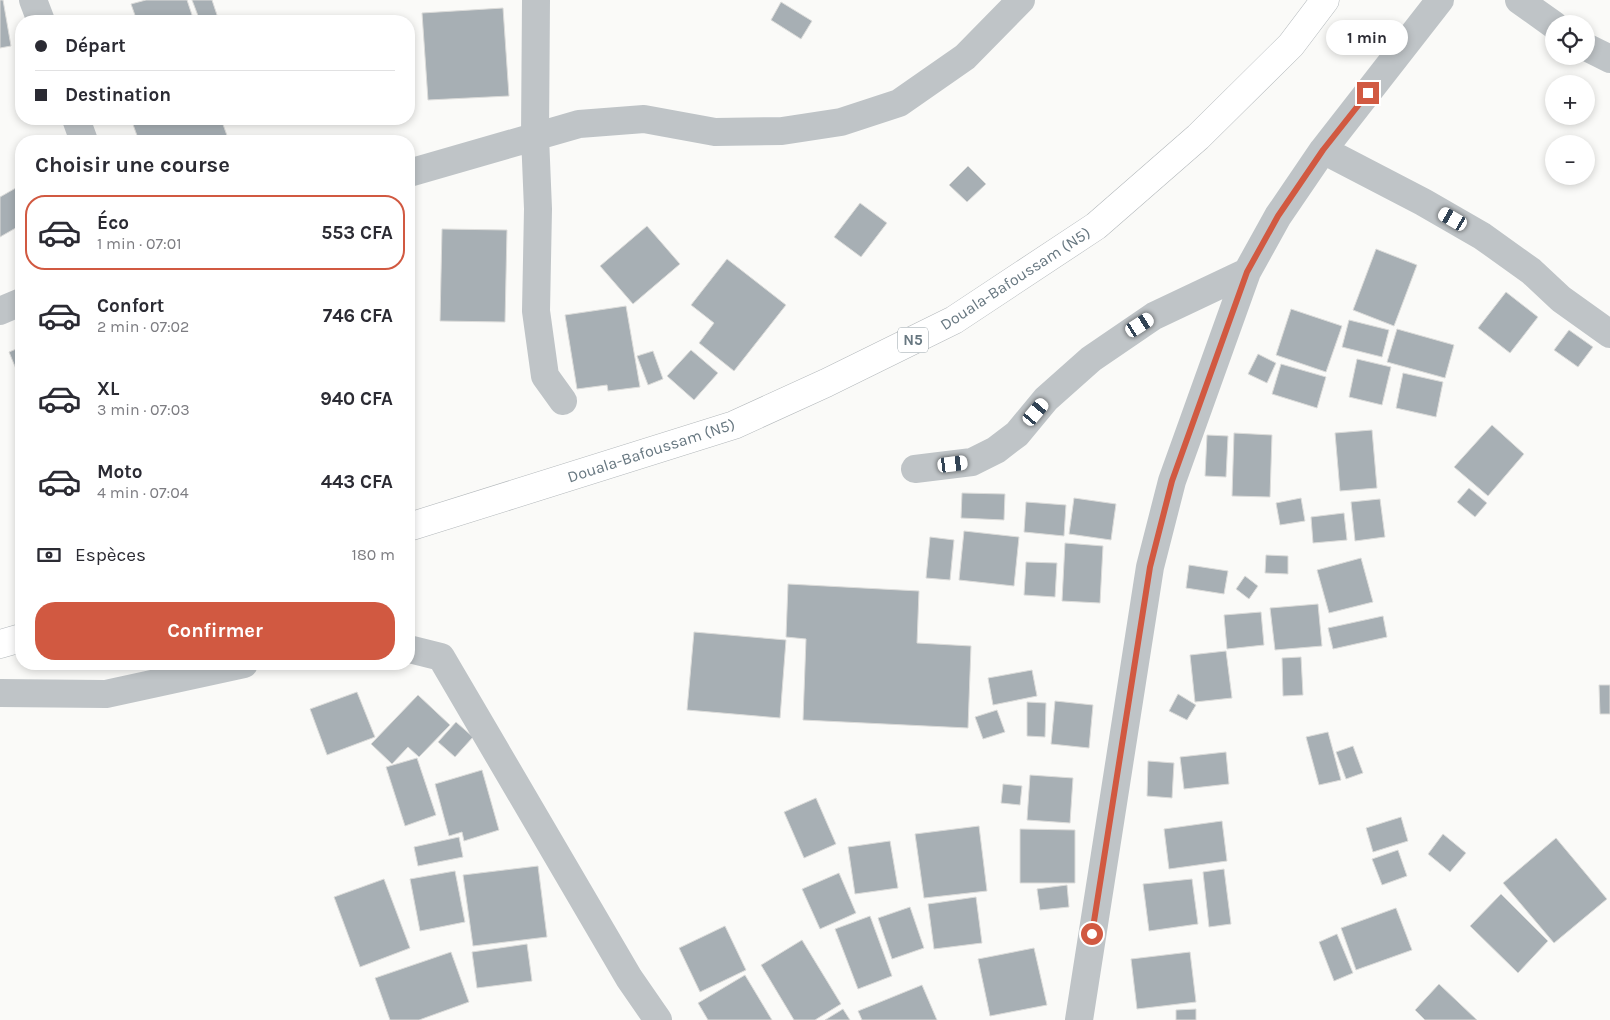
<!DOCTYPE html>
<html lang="fr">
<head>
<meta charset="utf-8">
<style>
  :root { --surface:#fff; --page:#f2f2f3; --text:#2b2b33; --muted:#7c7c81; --line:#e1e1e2; --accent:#d15941 }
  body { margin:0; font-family:Karla,sans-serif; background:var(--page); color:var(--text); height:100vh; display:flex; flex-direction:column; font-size:19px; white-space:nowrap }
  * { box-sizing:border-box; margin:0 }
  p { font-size:16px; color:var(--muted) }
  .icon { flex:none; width:28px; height:28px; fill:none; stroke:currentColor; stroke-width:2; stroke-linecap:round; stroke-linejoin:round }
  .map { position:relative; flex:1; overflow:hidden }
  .details { position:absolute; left:15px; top:135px; width:400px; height:535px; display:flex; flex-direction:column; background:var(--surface); border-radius:20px; box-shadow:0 2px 8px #0003 }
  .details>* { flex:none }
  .guide { position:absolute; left:15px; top:15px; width:400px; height:110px; border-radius:20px; box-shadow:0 2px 8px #0003; display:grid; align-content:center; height:110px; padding:0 20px; background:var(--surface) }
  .controls { position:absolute; left:1545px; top:15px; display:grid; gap:10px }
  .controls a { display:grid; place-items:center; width:50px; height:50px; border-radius:50%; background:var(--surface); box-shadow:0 2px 8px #0003; font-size:25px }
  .end { position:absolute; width:22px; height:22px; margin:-11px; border:6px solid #d15941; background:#fff; box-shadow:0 0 0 2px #fff }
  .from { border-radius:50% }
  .bubble { position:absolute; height:35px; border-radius:18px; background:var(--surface); box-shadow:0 2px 8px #0003; font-size:16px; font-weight:700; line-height:35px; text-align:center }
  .car { position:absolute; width:15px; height:30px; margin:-15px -8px; border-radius:6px; box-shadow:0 0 4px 1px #0007; background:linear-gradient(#fff 24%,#345 0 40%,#fff 0 76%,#345 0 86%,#fff 0) }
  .guide b { display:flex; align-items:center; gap:18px; height:48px; font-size:19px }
  .guide b+b { border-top:1px solid var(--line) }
  .guide i { width:12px; height:12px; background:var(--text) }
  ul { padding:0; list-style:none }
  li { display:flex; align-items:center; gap:15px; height:75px; margin:0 10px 8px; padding:0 10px; border:2px solid transparent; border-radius:20px }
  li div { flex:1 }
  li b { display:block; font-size:19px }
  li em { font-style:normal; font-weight:700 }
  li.selected { border-color:var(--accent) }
  li>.icon { width:45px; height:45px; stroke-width:1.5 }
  h2 { padding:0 20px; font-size:22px; line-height:60px }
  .pay { display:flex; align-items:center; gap:12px; height:55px; padding:0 20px; font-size:19px }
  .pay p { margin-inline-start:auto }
  .cta { display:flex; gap:10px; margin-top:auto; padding:10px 20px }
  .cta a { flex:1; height:58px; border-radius:20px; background:var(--accent); color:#fff; font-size:20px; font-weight:700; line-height:58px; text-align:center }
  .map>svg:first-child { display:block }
</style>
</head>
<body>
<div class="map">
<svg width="1610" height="1020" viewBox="0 0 1610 1020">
  <rect width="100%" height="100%" fill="#fafaf8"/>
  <path fill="#a7afb4" stroke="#dcdcda" d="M 0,0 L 3,0 L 11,46 L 0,48 Z
    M 146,0 L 187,0 L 194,21 L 137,21 L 131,4 Z
    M 192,0 L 212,0 L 219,21 L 200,21 Z
    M 781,2 L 812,21 L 801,39 L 771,20 Z
    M 503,8 L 509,96 L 428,100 L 422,13 Z
    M 131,119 L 221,119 L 229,141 L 139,141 Z
    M 968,166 L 986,184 L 967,202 L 949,185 Z
    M 21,185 L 21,225 L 0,237 L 0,197 Z
    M 860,203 L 887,223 L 861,257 L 834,237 Z
    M 647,226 L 680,264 L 633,304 L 600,266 Z
    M 442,229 L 507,230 L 505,322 L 440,321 Z
    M 1376,249 L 1417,265 L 1394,326 L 1353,310 Z
    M 727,259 L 786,305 L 734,371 L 699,343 L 714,323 L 691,305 Z
    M 1506,292 L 1538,317 L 1510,353 L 1478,328 Z
    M 626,306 L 640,387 L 608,391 L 607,385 L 577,389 L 565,315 Z
    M 1291,309 L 1342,326 L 1326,372 L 1276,355 Z
    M 1349,320 L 1389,330 L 1382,357 L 1342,347 Z
    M 1397,329 L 1454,345 L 1445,378 L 1387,362 Z
    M 1569,330 L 1593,347 L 1578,367 L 1554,350 Z
    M 21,347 L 21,381 L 9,352 Z
    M 691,350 L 718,373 L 694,400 L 667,376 Z
    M 653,351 L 663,379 L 648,385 L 637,356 Z
    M 1258,354 L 1276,363 L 1267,383 L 1248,374 Z
    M 1357,359 L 1391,367 L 1382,405 L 1349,397 Z
    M 1281,364 L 1326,377 L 1317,408 L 1272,394 Z
    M 1403,373 L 1443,382 L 1436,417 L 1396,408 Z
    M 1492,425 L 1524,454 L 1488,496 L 1454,467 Z
    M 1372,430 L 1377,488 L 1340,491 L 1335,433 Z
    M 1234,433 L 1272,435 L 1270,497 L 1232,496 Z
    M 1207,435 L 1228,436 L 1226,477 L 1205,476 Z
    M 1469,488 L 1487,503 L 1475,517 L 1457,502 Z
    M 962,493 L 1005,494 L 1004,520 L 961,518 Z
    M 1074,498 L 1116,504 L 1111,540 L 1069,534 Z
    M 1301,498 L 1305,521 L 1280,525 L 1276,503 Z
    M 1380,499 L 1385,537 L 1355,541 L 1351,502 Z
    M 1026,502 L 1066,505 L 1064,536 L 1024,532 Z
    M 1344,513 L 1347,540 L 1313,543 L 1311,517 Z
    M 964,531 L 1019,537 L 1014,586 L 959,580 Z
    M 930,537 L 954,540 L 950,580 L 926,578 Z
    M 1065,543 L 1103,546 L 1100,603 L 1062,601 Z
    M 1266,555 L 1288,556 L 1288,574 L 1265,573 Z
    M 1361,558 L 1373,602 L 1329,613 L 1317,570 Z
    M 1026,562 L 1057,563 L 1055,597 L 1024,595 Z
    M 1189,565 L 1228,571 L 1224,594 L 1186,588 Z
    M 1245,576 L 1258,586 L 1249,599 L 1236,589 Z
    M 788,584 L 919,591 L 917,643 L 971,646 L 968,728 L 803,720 L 806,639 L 786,637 Z
    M 1318,604 L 1322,646 L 1275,650 L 1270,608 Z
    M 1261,612 L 1264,645 L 1227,649 L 1224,615 Z
    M 1383,616 L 1387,637 L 1333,649 L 1328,628 Z
    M 694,632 L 786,640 L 780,718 L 687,710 Z
    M 1226,651 L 1232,698 L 1195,702 L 1190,655 Z
    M 1301,657 L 1303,695 L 1283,696 L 1282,658 Z
    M 1032,670 L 1037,696 L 993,705 L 988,678 Z
    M 1599,685 L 1610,685 L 1610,714 L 1600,714 Z
    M 357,692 L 375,737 L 327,755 L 310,709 Z
    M 1178,694 L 1196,705 L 1187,720 L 1169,711 Z
    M 418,695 L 450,725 L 419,757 L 408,747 L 392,764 L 371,744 Z
    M 1055,701 L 1093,705 L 1089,748 L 1051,744 Z
    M 1027,702 L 1046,703 L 1045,737 L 1027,736 Z
    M 997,710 L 1005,732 L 983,739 L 975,717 Z
    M 456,722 L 473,737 L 455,757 L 438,742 Z
    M 1328,732 L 1341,780 L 1319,785 L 1306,737 Z
    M 1353,746 L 1363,773 L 1346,779 L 1336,752 Z
    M 1226,752 L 1229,784 L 1184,789 L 1180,757 Z
    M 417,758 L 436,815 L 405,826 L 386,767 Z
    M 1148,761 L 1174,763 L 1172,798 L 1147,796 Z
    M 482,770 L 499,830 L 464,841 L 462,832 L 449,836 L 435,784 Z
    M 1030,775 L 1073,778 L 1070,823 L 1027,820 Z
    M 1003,784 L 1022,786 L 1020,805 L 1001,803 Z
    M 816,798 L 836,844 L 804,858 L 784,812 Z
    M 1401,817 L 1408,841 L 1373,852 L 1366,828 Z
    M 1222,821 L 1227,861 L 1169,869 L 1164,829 Z
    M 979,826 L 987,891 L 924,898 L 915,834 Z
    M 1020,829 L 1075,830 L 1075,883 L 1020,883 Z
    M 1443,834 L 1466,853 L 1450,872 L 1428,854 Z
    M 459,837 L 463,857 L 418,866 L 414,847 Z
    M 1556,838 L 1607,899 L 1554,943 L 1503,883 Z
    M 890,841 L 898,888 L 855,894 L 848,847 Z
    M 1398,850 L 1407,876 L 1382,885 L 1372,859 Z
    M 538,866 L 547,937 L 473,946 L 463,875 Z
    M 1224,869 L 1231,924 L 1209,927 L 1203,872 Z
    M 455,871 L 465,922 L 420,931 L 410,879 Z
    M 839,873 L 856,913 L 820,929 L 802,889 Z
    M 384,879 L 410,948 L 360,967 L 334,897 Z
    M 1192,879 L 1198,924 L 1149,931 L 1143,884 Z
    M 1067,885 L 1069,907 L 1040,910 L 1037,889 Z
    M 1501,894 L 1548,941 L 1518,973 L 1470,926 Z
    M 976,897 L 982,943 L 934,949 L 928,904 Z
    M 910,907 L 924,948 L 892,959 L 878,918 Z
    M 1396,908 L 1412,950 L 1356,970 L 1341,928 Z
    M 870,916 L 892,976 L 858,989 L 835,929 Z
    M 725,926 L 746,970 L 700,992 L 679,948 Z
    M 1337,934 L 1353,973 L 1334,981 L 1319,942 Z
    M 802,940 L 841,1004 L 815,1020 L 794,1020 L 761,965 Z
    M 527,944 L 532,981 L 477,988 L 472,952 Z
    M 1034,948 L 1047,1005 L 990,1016 L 978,959 Z
    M 451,952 L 469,1002 L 419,1020 L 390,1020 L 375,978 Z
    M 1190,952 L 1196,1002 L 1137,1009 L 1131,959 Z
    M 745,975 L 772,1020 L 708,1020 L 698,1003 Z
    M 1439,984 L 1477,1020 L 1425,1020 L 1415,1010 Z
    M 922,985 L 937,1020 L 862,1020 L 858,1011 Z
    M 843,1009 L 850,1020 L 825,1020 Z
    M 1196,1009 L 1196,1020 L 1176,1020 L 1176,1010 Z"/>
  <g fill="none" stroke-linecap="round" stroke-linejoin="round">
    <g stroke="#b3b8bb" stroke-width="29">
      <path id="highway" d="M 409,527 L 734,425 L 826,383 L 954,320 L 1096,226 L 1198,137 L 1291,45 L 1325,0
        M 0,644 L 21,638"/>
    </g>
    <path stroke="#bfc4c7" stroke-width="28" d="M 33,0 L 41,21
      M 536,0 L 535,136 L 538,209 L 536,311 L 545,376 L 563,401
      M 1519,0 L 1554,25
      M 1586,47 L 1610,59
      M 76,119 L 84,141
      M 1323,150 L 1423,202 L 1482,236 L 1531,271 L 1561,299 L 1610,334
      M 409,173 L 579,124 L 644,119 L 715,132 L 782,131 L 841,122 L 899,103 L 965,57 L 1021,0
      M 0,311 L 21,302
      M 915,469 L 972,462 L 996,450 L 1017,434 L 1046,399 L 1091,359 L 1154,316 L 1247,272
      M 409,649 L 441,657 L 629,978 L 658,1020
      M 0,693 L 106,694 L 244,664
      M 1079,1020 L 1150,567 L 1172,481 L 1247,272 L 1278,216 L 1323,150 L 1440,0"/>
    <use href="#highway" stroke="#fff" stroke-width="28"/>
  </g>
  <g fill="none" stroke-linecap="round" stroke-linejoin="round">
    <path stroke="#d15941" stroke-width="6" d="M 1092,934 L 1150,567 L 1172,481 L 1247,272 L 1278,216 L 1323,150 L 1368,93"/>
  </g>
  <g text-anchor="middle" stroke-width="5" stroke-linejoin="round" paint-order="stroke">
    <rect fill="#fff" stroke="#95a0a6" stroke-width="1" x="898" y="327.5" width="30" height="25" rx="4"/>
    <g font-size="15" font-weight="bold" fill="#677780">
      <text x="913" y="345">N5</text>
    </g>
    <g font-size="16" fill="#677780" stroke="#fff">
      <text transform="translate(1015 278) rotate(-33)" y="6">Douala-Bafoussam (N5)</text>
      <text transform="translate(651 450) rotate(-18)" y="6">Douala-Bafoussam (N5)</text>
    </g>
  </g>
</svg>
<div class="controls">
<a><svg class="icon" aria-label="locate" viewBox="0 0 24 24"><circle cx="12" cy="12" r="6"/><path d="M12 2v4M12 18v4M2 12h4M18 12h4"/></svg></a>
<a>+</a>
<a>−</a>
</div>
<i class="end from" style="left:1092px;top:934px"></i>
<i class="end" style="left:1368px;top:93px"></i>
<div class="bubble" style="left:1326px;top:20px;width:82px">1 min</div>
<i class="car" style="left:1453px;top:219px;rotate:300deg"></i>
<i class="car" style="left:1140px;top:325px;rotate:57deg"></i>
<i class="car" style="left:1036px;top:412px;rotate:40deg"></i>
<i class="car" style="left:953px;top:464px;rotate:83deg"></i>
<div class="guide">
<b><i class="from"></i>Départ</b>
<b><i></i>Destination</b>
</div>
<section class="details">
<h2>Choisir une course</h2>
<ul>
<li class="selected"><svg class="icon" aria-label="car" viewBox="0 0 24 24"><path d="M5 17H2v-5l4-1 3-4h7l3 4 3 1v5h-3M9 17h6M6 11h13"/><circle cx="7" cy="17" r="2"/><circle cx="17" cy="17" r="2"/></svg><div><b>Éco</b><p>1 min · 07:01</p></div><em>553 CFA</em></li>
<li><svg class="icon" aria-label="car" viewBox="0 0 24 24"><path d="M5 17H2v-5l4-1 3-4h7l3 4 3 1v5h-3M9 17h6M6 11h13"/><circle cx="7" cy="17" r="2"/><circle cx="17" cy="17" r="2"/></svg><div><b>Confort</b><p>2 min · 07:02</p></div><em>746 CFA</em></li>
<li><svg class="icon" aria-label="car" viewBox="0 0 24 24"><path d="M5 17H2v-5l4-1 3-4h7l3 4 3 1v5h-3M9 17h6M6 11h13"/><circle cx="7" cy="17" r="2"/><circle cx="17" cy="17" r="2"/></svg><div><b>XL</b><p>3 min · 07:03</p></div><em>940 CFA</em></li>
<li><svg class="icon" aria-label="car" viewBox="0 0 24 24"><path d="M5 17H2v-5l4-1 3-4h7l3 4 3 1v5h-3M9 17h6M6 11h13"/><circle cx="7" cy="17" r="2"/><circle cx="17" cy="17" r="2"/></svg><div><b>Moto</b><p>4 min · 07:04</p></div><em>443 CFA</em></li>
</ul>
<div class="pay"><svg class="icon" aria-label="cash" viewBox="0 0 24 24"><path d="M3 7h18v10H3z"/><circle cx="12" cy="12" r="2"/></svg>Espèces<p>180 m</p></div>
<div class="cta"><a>Confirmer</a></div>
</section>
</div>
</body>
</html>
